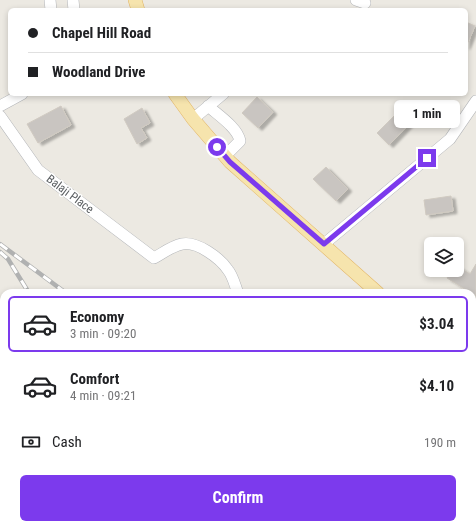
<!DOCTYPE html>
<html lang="en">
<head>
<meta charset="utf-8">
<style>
  :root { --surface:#fff; --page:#f2f2f2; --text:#202124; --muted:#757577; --line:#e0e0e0; --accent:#7c3aed }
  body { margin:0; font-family:"Roboto Condensed",sans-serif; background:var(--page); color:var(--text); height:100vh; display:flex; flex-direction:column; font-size:15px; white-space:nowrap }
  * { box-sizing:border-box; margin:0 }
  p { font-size:13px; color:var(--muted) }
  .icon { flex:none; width:22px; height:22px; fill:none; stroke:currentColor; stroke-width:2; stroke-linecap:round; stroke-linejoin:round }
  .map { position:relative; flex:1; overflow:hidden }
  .side { position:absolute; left:0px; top:289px; width:476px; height:240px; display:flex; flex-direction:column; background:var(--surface); border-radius:12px 12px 0 0; box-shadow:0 2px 6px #0003 }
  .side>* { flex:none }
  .guide { position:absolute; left:8px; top:8px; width:460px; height:88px; border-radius:6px; box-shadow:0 2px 6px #0003; display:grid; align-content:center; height:88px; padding:0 20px; background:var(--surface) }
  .fabs { position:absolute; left:424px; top:237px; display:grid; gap:8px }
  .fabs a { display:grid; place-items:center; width:40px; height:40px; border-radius:6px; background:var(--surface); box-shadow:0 2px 6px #0003; font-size:20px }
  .end { position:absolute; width:18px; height:18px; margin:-9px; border:5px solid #7c3aed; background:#fff; box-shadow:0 0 0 2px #fff }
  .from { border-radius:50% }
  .bubble { position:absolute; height:28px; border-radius:6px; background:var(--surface); box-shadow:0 2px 6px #0003; font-size:13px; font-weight:700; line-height:28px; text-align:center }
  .guide b { display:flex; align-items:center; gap:14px; height:38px; font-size:15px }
  .guide b+b { border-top:1px solid var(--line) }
  .guide i { width:10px; height:10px; background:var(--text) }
  ul { padding:7px 0 0; list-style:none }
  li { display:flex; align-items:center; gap:12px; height:56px; margin:0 8px 6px; padding:0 12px; border:2px solid transparent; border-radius:6px }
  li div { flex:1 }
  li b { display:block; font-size:15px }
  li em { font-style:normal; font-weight:700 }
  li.on { border-color:var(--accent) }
  li>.icon { width:36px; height:36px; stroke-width:1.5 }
  .pay { display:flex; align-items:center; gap:10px; height:44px; padding:0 20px; font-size:15px }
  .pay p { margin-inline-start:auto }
  .primary-button { display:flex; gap:8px; margin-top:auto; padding:8px 20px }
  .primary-button a { flex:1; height:46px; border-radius:6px; background:var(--accent); color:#fff; font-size:16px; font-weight:700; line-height:46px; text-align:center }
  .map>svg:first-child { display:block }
</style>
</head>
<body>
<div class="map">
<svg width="476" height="529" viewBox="0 0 476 529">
  <defs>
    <filter id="shadow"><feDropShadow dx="4" dy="2.5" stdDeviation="1" flood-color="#0004"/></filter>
  </defs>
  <rect width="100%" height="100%" fill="#ece9e2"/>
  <path fill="#c3e1c1" d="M 472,398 L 476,401 L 476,512 L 472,515 Z
    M 403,525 L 469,525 L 474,529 L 409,529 Z"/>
  <path fill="#c9c5c1" stroke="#d0cac1" filter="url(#shadow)" d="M 466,22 L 475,26 L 466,47 Z
    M 257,97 L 273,112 L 258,128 L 242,113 Z
    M 61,106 L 71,125 L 38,143 L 27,124 Z
    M 403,107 L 415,118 L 389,145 L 377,133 Z
    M 142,108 L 150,123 L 141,128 L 147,138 L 137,144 L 124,119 Z
    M 326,167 L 348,189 L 336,201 L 313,179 Z
    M 451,196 L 453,211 L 426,215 L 424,200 Z
    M 476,264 L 476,296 L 447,278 L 452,270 L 457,270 L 457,266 L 470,274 Z"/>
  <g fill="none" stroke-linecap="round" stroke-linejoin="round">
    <g stroke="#b3b5b8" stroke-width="12">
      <path id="minor" d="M 50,0 L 51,10
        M 73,0 L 74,10
        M 356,0 L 365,3
        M 0,106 L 22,94
        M 208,106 C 218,115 238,128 240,141 L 225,156
        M 0,116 L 38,170 L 154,258 C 163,253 172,246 182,244 C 197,241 220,258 228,270 C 233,276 235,286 238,293
        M 193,119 L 223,94
        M 324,244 L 450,139 L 476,101
        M 81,525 L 85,529"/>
    </g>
    <g stroke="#e2b465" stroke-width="14">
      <path id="major" d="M 135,0 L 138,10
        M 175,94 L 193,119 L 230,162 L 378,293
        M 472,376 L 476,379"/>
    </g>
    <use href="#minor" stroke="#fff" stroke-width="11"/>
    <use href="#major" stroke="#f6e4ad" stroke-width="13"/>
    <g stroke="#b0b1b1" stroke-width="4.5">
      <path id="rail" d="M 0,244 L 66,293
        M 0,252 L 8,259 L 29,293
        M 383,525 L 389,529
        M 18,529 L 20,525"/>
    </g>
    <use href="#rail" stroke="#fff" stroke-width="3" stroke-dasharray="9" stroke-linecap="butt"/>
  </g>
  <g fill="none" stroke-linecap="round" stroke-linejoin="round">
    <path stroke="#7c3aed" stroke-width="5" d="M 217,147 L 230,162 L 324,244 L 427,158"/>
  </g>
  <g text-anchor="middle" stroke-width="3" stroke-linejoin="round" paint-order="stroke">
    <g font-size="12" fill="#5a5e61" stroke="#fff">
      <text transform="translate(70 194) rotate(37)" y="4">Balaji Place</text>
    </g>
  </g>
</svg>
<div class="fabs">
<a><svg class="icon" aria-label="layers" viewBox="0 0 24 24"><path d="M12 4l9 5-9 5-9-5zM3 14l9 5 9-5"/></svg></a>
</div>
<i class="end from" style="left:217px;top:147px"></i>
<i class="end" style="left:427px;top:158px"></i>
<div class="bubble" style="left:394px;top:100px;width:66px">1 min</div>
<div class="guide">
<b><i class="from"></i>Chapel Hill Road</b>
<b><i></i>Woodland Drive</b>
</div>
<section class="side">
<ul>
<li class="on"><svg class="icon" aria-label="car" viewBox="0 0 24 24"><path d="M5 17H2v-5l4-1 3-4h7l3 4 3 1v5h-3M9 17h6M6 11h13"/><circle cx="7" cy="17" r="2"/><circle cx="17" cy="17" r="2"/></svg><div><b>Economy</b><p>3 min · 09:20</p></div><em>$3.04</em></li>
<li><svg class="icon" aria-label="car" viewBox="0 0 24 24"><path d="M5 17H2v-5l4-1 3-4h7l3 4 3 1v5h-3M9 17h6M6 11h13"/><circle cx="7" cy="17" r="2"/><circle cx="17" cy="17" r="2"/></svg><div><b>Comfort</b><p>4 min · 09:21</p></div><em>$4.10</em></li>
</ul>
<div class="pay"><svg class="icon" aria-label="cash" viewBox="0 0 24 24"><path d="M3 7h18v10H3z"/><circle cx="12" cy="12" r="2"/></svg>Cash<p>190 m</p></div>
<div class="primary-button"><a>Confirm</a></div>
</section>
</div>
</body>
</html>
